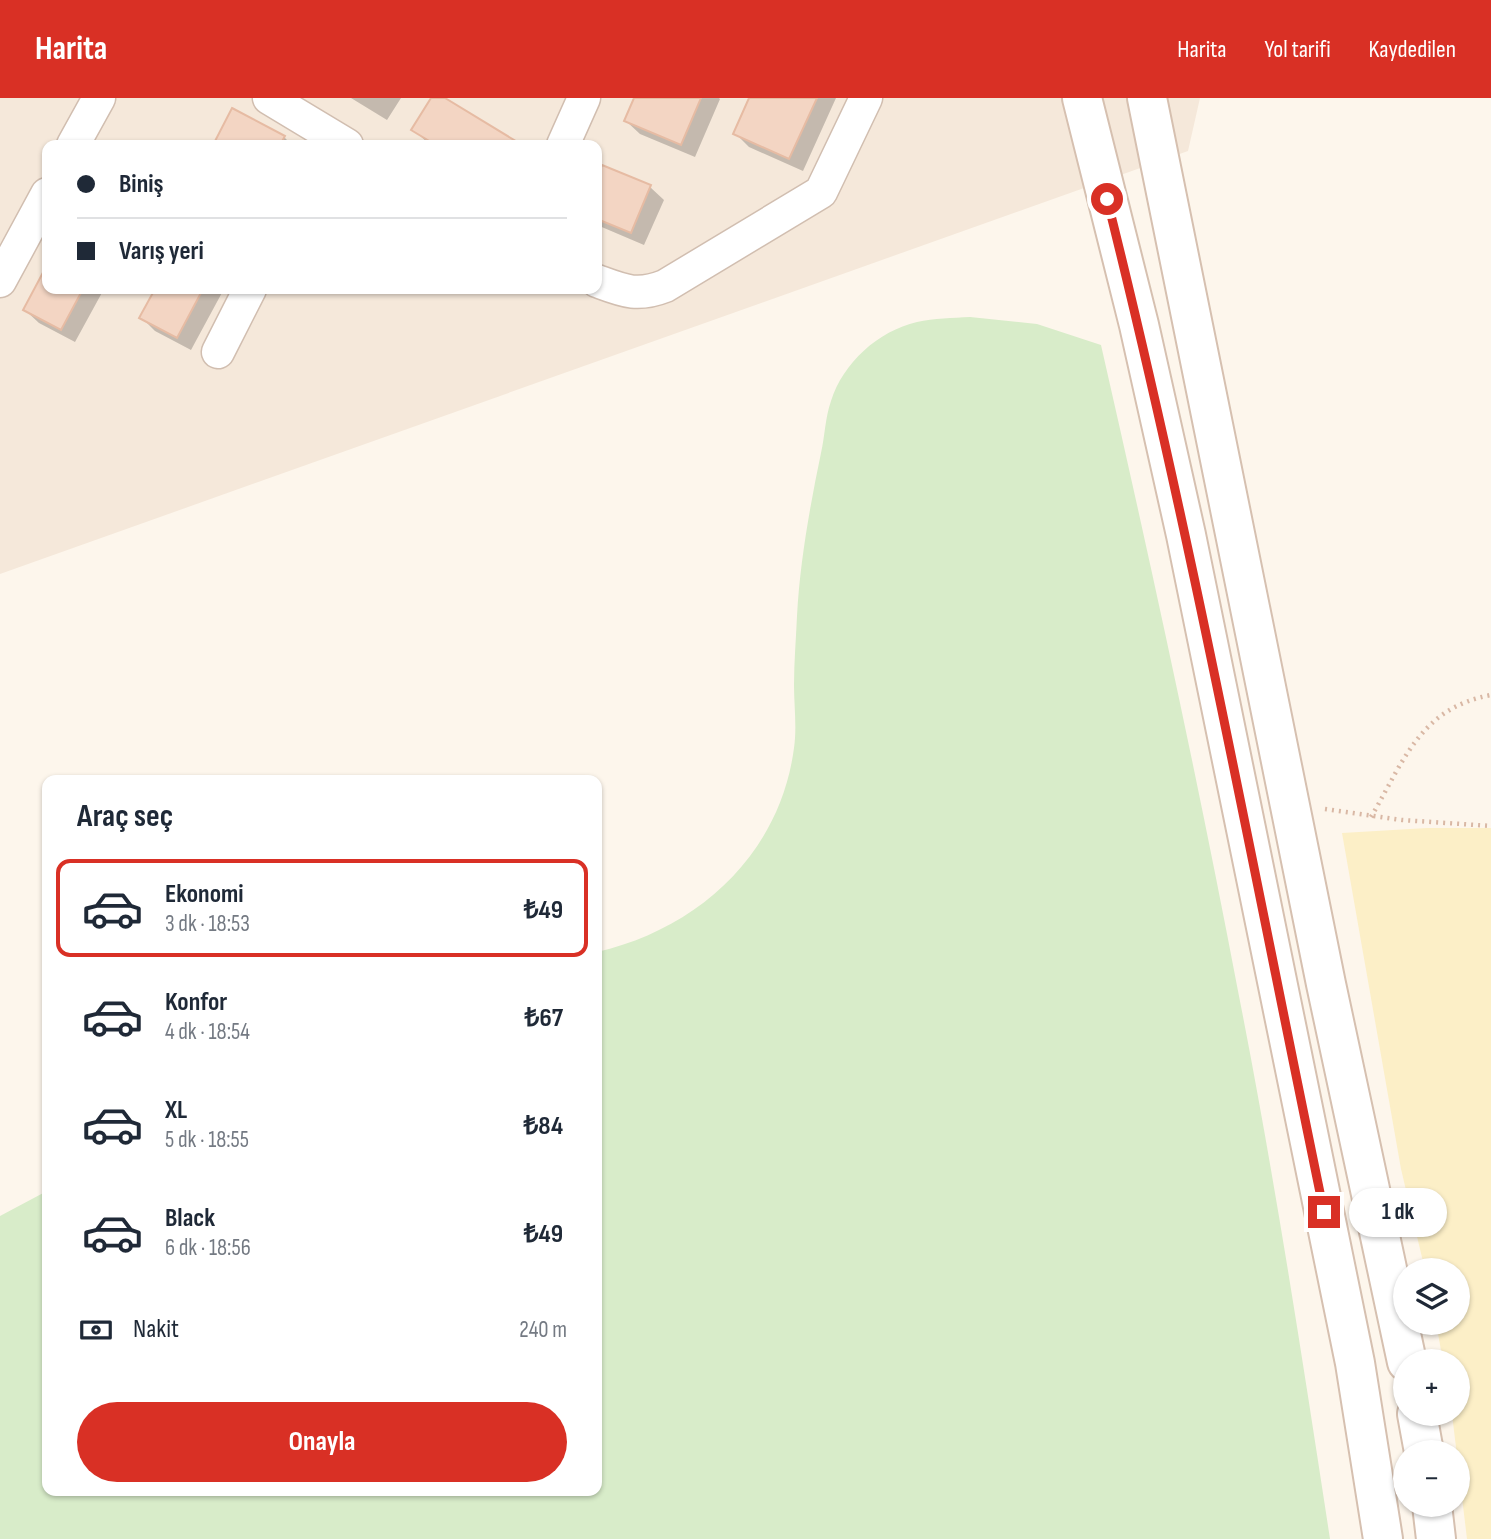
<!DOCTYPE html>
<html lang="tr">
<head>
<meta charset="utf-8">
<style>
  :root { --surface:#fff; --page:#f2f2f3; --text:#1f2937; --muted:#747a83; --line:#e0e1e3; --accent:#d93025 }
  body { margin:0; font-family:"Sofia Sans Condensed",sans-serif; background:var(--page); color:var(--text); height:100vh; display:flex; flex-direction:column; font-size:26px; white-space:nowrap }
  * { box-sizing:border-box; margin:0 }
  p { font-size:23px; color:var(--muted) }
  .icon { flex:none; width:38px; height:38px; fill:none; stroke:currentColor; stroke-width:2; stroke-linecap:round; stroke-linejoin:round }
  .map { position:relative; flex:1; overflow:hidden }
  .panel { position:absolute; left:42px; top:677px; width:560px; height:721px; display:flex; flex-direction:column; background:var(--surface); border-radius:14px; box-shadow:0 2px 5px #0004 }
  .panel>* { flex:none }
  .top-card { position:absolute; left:42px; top:42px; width:560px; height:154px; border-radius:14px; box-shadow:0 2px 5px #0004; display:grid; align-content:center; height:154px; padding:0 35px; background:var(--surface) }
  .controls { position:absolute; left:1393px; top:1160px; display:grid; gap:14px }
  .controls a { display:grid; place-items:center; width:77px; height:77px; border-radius:50%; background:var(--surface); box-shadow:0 2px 5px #0004; font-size:35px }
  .end { position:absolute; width:32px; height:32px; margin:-16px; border:9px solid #d93025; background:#fff; box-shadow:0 0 0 4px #fff }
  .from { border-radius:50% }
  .bubble { position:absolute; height:49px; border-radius:24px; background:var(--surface); box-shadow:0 2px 5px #0004; font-size:23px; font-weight:700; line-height:49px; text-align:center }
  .top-card b { display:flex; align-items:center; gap:24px; height:66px; font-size:26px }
  .top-card b+b { border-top:2px solid var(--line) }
  .top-card i { width:18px; height:18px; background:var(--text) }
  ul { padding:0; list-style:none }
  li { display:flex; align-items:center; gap:21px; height:98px; margin:0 14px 10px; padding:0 21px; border:4px solid transparent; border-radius:14px }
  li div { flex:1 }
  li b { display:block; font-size:26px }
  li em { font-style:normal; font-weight:700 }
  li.on { border-color:var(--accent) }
  li>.icon { width:63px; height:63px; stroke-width:1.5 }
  h2 { padding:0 35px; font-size:32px; line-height:84px }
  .pay { display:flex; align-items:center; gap:18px; height:77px; padding:0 35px; font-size:26px }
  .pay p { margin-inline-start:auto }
  .action { display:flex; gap:14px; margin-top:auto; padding:14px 35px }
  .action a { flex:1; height:80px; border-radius:42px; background:var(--accent); color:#fff; font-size:28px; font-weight:700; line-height:80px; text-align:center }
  header { display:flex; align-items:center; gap:42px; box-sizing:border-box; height:98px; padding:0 35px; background:var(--accent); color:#fff }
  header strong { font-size:33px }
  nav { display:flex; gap:38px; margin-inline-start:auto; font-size:24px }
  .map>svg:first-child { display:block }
</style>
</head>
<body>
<header>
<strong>Harita</strong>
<nav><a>Harita</a><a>Yol tarifi</a><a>Kaydedilen</a></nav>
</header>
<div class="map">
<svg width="1491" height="1441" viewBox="0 0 1491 1441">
  <rect width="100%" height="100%" fill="#fdf6ec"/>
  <path fill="#f5e8da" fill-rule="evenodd" d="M 0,0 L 1200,0 L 1188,53 L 0,476 ZM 47,47 L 597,47 L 597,191 L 47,191 Z"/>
  <path fill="#d8ecc9" d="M 970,219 L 1037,226 L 1101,247 C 1150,462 1197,677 1238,893 C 1274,1075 1302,1258 1330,1441 L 0,1441 L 0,1118 L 47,1093 L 47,1393 L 597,1393 L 597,854 C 697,831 780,757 794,650 C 797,630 794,607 794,587 C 794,564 796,541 797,518 C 800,463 810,408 821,355 C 825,338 825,320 831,303 C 843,265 878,233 917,224 C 934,220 953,220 970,219 Z"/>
  <path fill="#fcefc7" d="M 1427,730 L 1491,730 L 1491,1441 L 1467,1441 L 1452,1316 L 1458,1316 L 1458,1264 L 1443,1263 L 1436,1225 L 1458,1225 L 1458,1172 L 1425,1172 L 1401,1071 L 1342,735 Z"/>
  <path fill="#0003" d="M 351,0 L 401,0 L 387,22 Z
    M 433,0 L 442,0 L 519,47 L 430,47 L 414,32 Z
    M 636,0 L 719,0 L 720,1 L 695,59 L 640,36 L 626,23 Z
    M 751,0 L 836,0 L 803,73 L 749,49 L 735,35 Z
    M 233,13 L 284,39 L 292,47 L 215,47 Z
    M 603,69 L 650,89 L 664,102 L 644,147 L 597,127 L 597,83 Z
    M 47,171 L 47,191 L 104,191 L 75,244 L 39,225 L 25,212 Z
    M 157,191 L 224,191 L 191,252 L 155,233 L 141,219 Z"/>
  <path fill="#f3d5c3" stroke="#e6bba3" stroke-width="2" d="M 431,0 L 445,0 L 519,45 L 517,47 L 436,47 L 411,32 Z
    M 634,0 L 701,0 L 681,47 L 624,23 Z
    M 749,0 L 817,0 L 789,61 L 733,36 Z
    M 232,10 L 285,38 L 280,47 L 213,47 Z
    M 602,67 L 651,87 L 631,135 L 597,121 L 597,79 Z
    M 47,167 L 47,191 L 83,191 L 61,232 L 23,212 Z
    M 155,191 L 203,191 L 177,240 L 139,220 Z"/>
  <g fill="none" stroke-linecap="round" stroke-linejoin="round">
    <g stroke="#d1beb0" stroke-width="35">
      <path id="street" d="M 269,0 L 347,47
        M 73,47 L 99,0
        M 563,47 L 584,0
        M 0,183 L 47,96
        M 597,183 C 624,193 637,199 665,188 L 821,94 L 866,0
        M 218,254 L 250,191"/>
    </g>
    <g stroke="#d6c0b0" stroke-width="42">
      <path id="secondary" d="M 1082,0 L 1139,227 L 1186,437 L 1355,1265 L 1383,1441
        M 1147,0 L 1326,886 L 1407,1264
        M 1417,1316 L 1424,1354
        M 1432,1407 L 1436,1441"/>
    </g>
    <path stroke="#d9b8a5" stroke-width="4.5" stroke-dasharray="2 5" stroke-linecap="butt" d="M 1325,711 L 1402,722 L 1491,728
      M 1371,719 C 1404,663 1420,610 1491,597"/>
    <use href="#street" stroke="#fff" stroke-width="32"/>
    <use href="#secondary" stroke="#fff" stroke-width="38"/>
  </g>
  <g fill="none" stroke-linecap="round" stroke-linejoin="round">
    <path stroke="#d93025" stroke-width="9" d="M 1107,101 C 1191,436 1254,776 1324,1114"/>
  </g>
</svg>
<div class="controls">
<a><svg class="icon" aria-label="layers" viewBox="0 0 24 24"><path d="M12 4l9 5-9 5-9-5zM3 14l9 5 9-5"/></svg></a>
<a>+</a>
<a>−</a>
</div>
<i class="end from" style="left:1107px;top:101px"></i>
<i class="end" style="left:1324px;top:1114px"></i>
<div class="bubble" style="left:1349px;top:1090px;width:98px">1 dk</div>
<div class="top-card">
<b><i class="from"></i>Biniş</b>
<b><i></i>Varış yeri</b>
</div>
<section class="panel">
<h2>Araç seç</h2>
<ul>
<li class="on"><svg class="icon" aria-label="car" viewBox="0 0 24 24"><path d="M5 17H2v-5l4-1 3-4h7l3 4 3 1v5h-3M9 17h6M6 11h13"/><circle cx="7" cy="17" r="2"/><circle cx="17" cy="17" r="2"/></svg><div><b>Ekonomi</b><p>3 dk · 18:53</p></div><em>₺49</em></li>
<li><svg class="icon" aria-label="car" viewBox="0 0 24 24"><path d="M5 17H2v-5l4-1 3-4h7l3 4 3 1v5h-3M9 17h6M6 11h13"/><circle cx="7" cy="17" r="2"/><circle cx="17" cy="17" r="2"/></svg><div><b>Konfor</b><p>4 dk · 18:54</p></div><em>₺67</em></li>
<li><svg class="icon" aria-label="car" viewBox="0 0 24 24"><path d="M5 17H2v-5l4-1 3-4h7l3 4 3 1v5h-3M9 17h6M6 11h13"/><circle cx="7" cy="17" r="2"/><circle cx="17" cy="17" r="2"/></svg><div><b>XL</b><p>5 dk · 18:55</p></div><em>₺84</em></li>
<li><svg class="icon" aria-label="car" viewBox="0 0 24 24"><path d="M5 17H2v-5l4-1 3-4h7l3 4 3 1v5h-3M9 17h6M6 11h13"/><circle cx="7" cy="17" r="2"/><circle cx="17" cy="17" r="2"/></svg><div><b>Black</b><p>6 dk · 18:56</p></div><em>₺49</em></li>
</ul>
<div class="pay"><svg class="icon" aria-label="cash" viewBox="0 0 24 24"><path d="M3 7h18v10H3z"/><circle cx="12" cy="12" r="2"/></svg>Nakit<p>240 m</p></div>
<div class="action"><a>Onayla</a></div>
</section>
</div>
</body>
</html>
